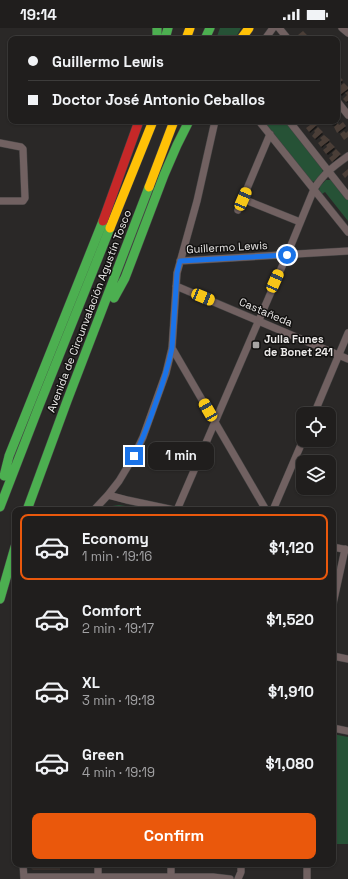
<!DOCTYPE html>
<html lang="en">
<head>
<meta charset="utf-8">
<style>
  :root { --surface:#201e1d; --page:#2d2b2a; --text:#f1f3f6; --muted:#a2a2a4; --line:#3d3c3b; --accent:#ea580c }
  body { margin:0; font-family:"Space Grotesk",sans-serif; background:var(--page); color:var(--text); height:100vh; display:flex; flex-direction:column; font-size:15px; white-space:nowrap }
  * { box-sizing:border-box; margin:0 }
  p { font-size:13px; color:var(--muted) }
  .icon { flex:none; width:22px; height:22px; fill:none; stroke:currentColor; stroke-width:2; stroke-linecap:round; stroke-linejoin:round }
  .map { position:relative; flex:1; overflow:hidden }
  .sheet { position:absolute; left:12px; top:479px; width:324px; height:360px; display:flex; flex-direction:column; background:var(--surface); border-radius:8px; box-shadow:0 1px 3px #0004,0 0 0 1px var(--line) }
  .sheet>* { flex:none }
  .hud { position:absolute; left:8px; top:8px; width:332px; height:88px; border-radius:8px; box-shadow:0 1px 3px #0004,0 0 0 1px var(--line); display:grid; align-content:center; height:88px; padding:0 20px; background:var(--surface) }
  .controls { position:absolute; left:296px; top:379px; display:grid; gap:8px }
  .controls a { display:grid; place-items:center; width:40px; height:40px; border-radius:8px; background:var(--surface); box-shadow:0 1px 3px #0004,0 0 0 1px var(--line); font-size:20px }
  .end { position:absolute; width:18px; height:18px; margin:-9px; border:5px solid #1a73e8; background:#fff; box-shadow:0 0 0 2px #fff }
  .from { border-radius:50% }
  .bubble { position:absolute; height:28px; border-radius:8px; background:var(--surface); box-shadow:0 1px 3px #0004,0 0 0 1px var(--line); font-size:13px; font-weight:700; line-height:28px; text-align:center }
  .car { position:absolute; width:12px; height:24px; margin:-12px -6px; border-radius:5px; box-shadow:0 0 3px 1px #0007; background:linear-gradient(#f5c518 24%,#345 0 40%,#f5c518 0 76%,#345 0 86%,#f5c518 0) }
  .hud b { display:flex; align-items:center; gap:14px; height:38px; font-size:15px }
  .hud b+b { border-top:1px solid var(--line) }
  .hud i { width:10px; height:10px; background:var(--text) }
  ul { padding:7px 0 0; list-style:none }
  li { display:flex; align-items:center; gap:12px; height:66px; margin:0 8px 6px; padding:0 12px; border:2px solid transparent; border-radius:8px }
  li div { flex:1 }
  li b { display:block; font-size:15px }
  li em { font-style:normal; font-weight:700 }
  li.current { border-color:var(--accent) }
  li>.icon { width:36px; height:36px; stroke-width:1.5 }
  .primary-button { display:flex; gap:8px; margin-top:auto; padding:8px 20px }
  .primary-button a { flex:1; height:46px; border-radius:8px; background:var(--accent); color:#fff; font-size:16px; font-weight:700; line-height:46px; text-align:center }
  .status { display:flex; justify-content:space-between; align-items:center; height:28px; padding:0 20px; background:var(--surface); direction:ltr }
  .status svg { height:11px; fill:currentColor }
  .map>svg:first-child { display:block }
</style>
</head>
<body>
<div class="status"><b>19:14</b><svg viewBox="0 0 49 12"><path d="M0 12V9h3v3zM5 12V6h3v6zM10 12V3h3v9zM15 12V0h3v12zM26 1h20v11H26zM47 4h2v5h-2z"/></svg></div>
<div class="map">
<svg width="348" height="851" viewBox="0 0 348 851">
  <rect width="100%" height="100%" fill="#2a2827"/>
  <path fill="#38302d" d="M 27,836 L 60,836 L 60,842 L 33,842 Z"/>
  <path fill="#265236" d="M 220,0 L 241,0 L 235,11 L 216,11 Z
    M 263,93 L 285,93 L 321,138 L 323,144 L 315,154 L 311,153 Z
    M 326,152 L 333,152 L 335,153 L 348,172 L 348,193 L 325,164 L 322,166 L 319,162 L 320,158 Z
    M 119,477 L 146,481 L 145,482 L 105,482 L 112,478 Z
    M 333,706 L 348,709 L 348,816 L 333,816 Z"/>
  <path fill="#0007" d="M 337,49 L 338,49 L 343,54 L 337,59 Z
    M 348,60 L 348,74 L 347,75 L 344,71 L 348,68 L 346,64 L 342,68 L 339,64 L 342,61 Z
    M 337,88 L 340,93 L 337,95 L 339,99 L 343,96 L 346,100 L 339,105 L 334,97 L 333,98 L 330,93 L 337,93 Z
    M 302,93 L 312,93 L 317,99 L 310,105 L 307,100 L 311,97 L 309,94 L 305,97 Z
    M 318,101 L 323,106 L 316,112 L 313,108 Z
    M 329,112 L 329,114 L 335,121 L 328,127 L 324,123 L 328,120 L 326,116 L 322,120 L 319,115 Z
    M 336,123 L 341,128 L 334,134 L 330,130 L 334,127 Z"/>
  <path fill="#4a3e37" d="M 303,3 L 308,8 L 304,11 L 297,11 L 300,8 L 298,7 Z
    M 337,46 L 343,52 L 337,57 Z
    M 344,55 L 348,59 L 348,61 L 340,67 L 337,63 L 341,60 L 340,58 Z
    M 348,63 L 348,73 L 346,74 L 343,71 L 347,67 L 345,65 Z
    M 337,86 L 340,91 L 331,97 L 328,93 L 337,93 Z
    M 311,93 L 314,93 L 317,97 L 309,104 L 306,100 L 310,97 L 308,95 Z
    M 343,94 L 346,98 L 337,105 L 334,99 L 338,95 L 339,97 Z
    M 318,99 L 323,104 L 315,111 L 312,108 L 315,104 L 314,103 Z
    M 344,103 L 346,105 L 348,103 L 348,109 L 344,112 L 340,106 Z
    M 324,107 L 330,112 L 321,119 L 318,115 L 322,112 L 320,110 Z
    M 330,114 L 335,119 L 326,126 L 323,122 L 327,119 L 326,117 Z
    M 336,121 L 341,126 L 332,134 L 329,130 L 333,127 L 332,125 Z
    M 348,141 L 348,147 L 345,150 L 342,146 Z"/>
  <g fill="none" stroke-linecap="round" stroke-linejoin="round">
    <g stroke="#444343" stroke-width="8">
      <path id="street" d="M 279,0 L 288,11
        M 342,0 L 348,5
        M 265,11 L 273,0
        M 337,73 L 348,87
        M 259,93 L 348,204
        M 289,93 L 348,168
        M 0,115 L 21,119 L 23,121 L 25,170 L 23,173 L 0,173
        M 243,171 L 300,194
        M 238,182 L 270,106
        M 180,233 L 348,223
        M 176,258 L 348,331
        M 172,320 L 266,482
        M 314,386 L 348,305
        M 108,467 L 127,472 L 174,482
        M 94,482 L 108,467 L 119,453 L 134,428 L 143,409 L 166,345 L 172,320 L 177,245 L 197,173 L 215,93
        M 177,482 L 287,227 L 314,161 C 323,146 334,138 348,128
        M 273,482 L 303,412
        M 333,519 L 348,522
        M 333,576 L 345,521
        M 333,628 L 348,631
        M 333,700 L 348,703
        M 23,836 L 24,851
        M 98,836 L 98,851
        M 171,836 L 171,851
        M 24,849 L 213,849 L 230,851
        M 238,851 L 241,844 L 241,836
        M 307,851 L 307,836"/>
    </g>
    <g stroke="#444343" stroke-width="10">
      <path id="fast" d="M 157,0 L 157,11
        M 165,11 L 168,0
        M 205,11 L 210,0
        M 114,270 L 125,250 L 164,147 L 177,117 L 189,93
        M 4,448 L 9,428 L 103,193
        M 0,479 L 39,378 L 110,200
        M 27,482 L 67,373 L 149,159
        M 0,571 L 15,519"/>
    </g>
    <g stroke="#444343" stroke-width="10">
      <path id="slow" d="M 186,11 L 190,0
        M 241,11 L 249,0
        M 149,159 L 174,93
        M 110,200 L 153,93"/>
    </g>
    <g stroke="#444343" stroke-width="10">
      <path id="jam" d="M 103,193 L 139,93"/>
    </g>
    <use href="#street" stroke="#716161" stroke-width="7"/>
    <use href="#fast" stroke="#4caf50" stroke-width="9"/>
    <use href="#slow" stroke="#ffc107" stroke-width="9"/>
    <use href="#jam" stroke="#c62828" stroke-width="9"/>
  </g>
  <g fill="none" stroke-linecap="round" stroke-linejoin="round">
    <path stroke="#1a73e8" stroke-width="5" d="M 134,428 C 143,412 149,394 155,377 C 162,358 168,340 172,320 L 177,245 L 180,233 L 287,227"/>
  </g>
  <rect fill="#a7a5a4" stroke="#121110" stroke-width="1.5" x="252" y="313" width="8" height="8" rx="2"/>
  <g text-anchor="middle" stroke-width="3" stroke-linejoin="round" paint-order="stroke">
    <g font-size="11" fill="#ebe9e8" stroke="#121110">
      <text transform="translate(227 219) rotate(-3)" y="4">Guillermo Lewis</text>
      <text transform="translate(89 283) rotate(-69)" y="4">Avenida de Circunvalación Agustín Tosco</text>
      <text transform="translate(266 284) rotate(23)" y="4">Castañeda</text>
    </g>
    <g font-size="11" font-weight="bold" fill="#ebe9e8" stroke="#121110" text-anchor="start">
      <text x="264" y="315">Julia Funes<tspan x="264" dy="13">de Bonet 241</tspan></text>
    </g>
  </g>
</svg>
<div class="controls">
<a><svg class="icon" aria-label="locate" viewBox="0 0 24 24"><circle cx="12" cy="12" r="6"/><path d="M12 2v4M12 18v4M2 12h4M18 12h4"/></svg></a>
<a><svg class="icon" aria-label="layers" viewBox="0 0 24 24"><path d="M12 4l9 5-9 5-9-5zM3 14l9 5 9-5"/></svg></a>
</div>
<i class="end from" style="left:287px;top:227px"></i>
<i class="end" style="left:134px;top:428px"></i>
<div class="bubble" style="left:148px;top:414px;width:66px">1 min</div>
<i class="car" style="left:243px;top:171px;rotate:23deg"></i>
<i class="car" style="left:275px;top:253px;rotate:24deg"></i>
<i class="car" style="left:203px;top:269px;rotate:112deg"></i>
<i class="car" style="left:208px;top:382px;rotate:330deg"></i>
<div class="hud">
<b><i class="from"></i>Guillermo Lewis</b>
<b><i></i>Doctor José Antonio Ceballos</b>
</div>
<section class="sheet">
<ul>
<li class="current"><svg class="icon" aria-label="car" viewBox="0 0 24 24"><path d="M5 17H2v-5l4-1 3-4h7l3 4 3 1v5h-3M9 17h6M6 11h13"/><circle cx="7" cy="17" r="2"/><circle cx="17" cy="17" r="2"/></svg><div><b>Economy</b><p>1 min · 19:16</p></div><em>$1,120</em></li>
<li><svg class="icon" aria-label="car" viewBox="0 0 24 24"><path d="M5 17H2v-5l4-1 3-4h7l3 4 3 1v5h-3M9 17h6M6 11h13"/><circle cx="7" cy="17" r="2"/><circle cx="17" cy="17" r="2"/></svg><div><b>Comfort</b><p>2 min · 19:17</p></div><em>$1,520</em></li>
<li><svg class="icon" aria-label="car" viewBox="0 0 24 24"><path d="M5 17H2v-5l4-1 3-4h7l3 4 3 1v5h-3M9 17h6M6 11h13"/><circle cx="7" cy="17" r="2"/><circle cx="17" cy="17" r="2"/></svg><div><b>XL</b><p>3 min · 19:18</p></div><em>$1,910</em></li>
<li><svg class="icon" aria-label="car" viewBox="0 0 24 24"><path d="M5 17H2v-5l4-1 3-4h7l3 4 3 1v5h-3M9 17h6M6 11h13"/><circle cx="7" cy="17" r="2"/><circle cx="17" cy="17" r="2"/></svg><div><b>Green</b><p>4 min · 19:19</p></div><em>$1,080</em></li>
</ul>
<div class="primary-button"><a>Confirm</a></div>
</section>
</div>
</body>
</html>
